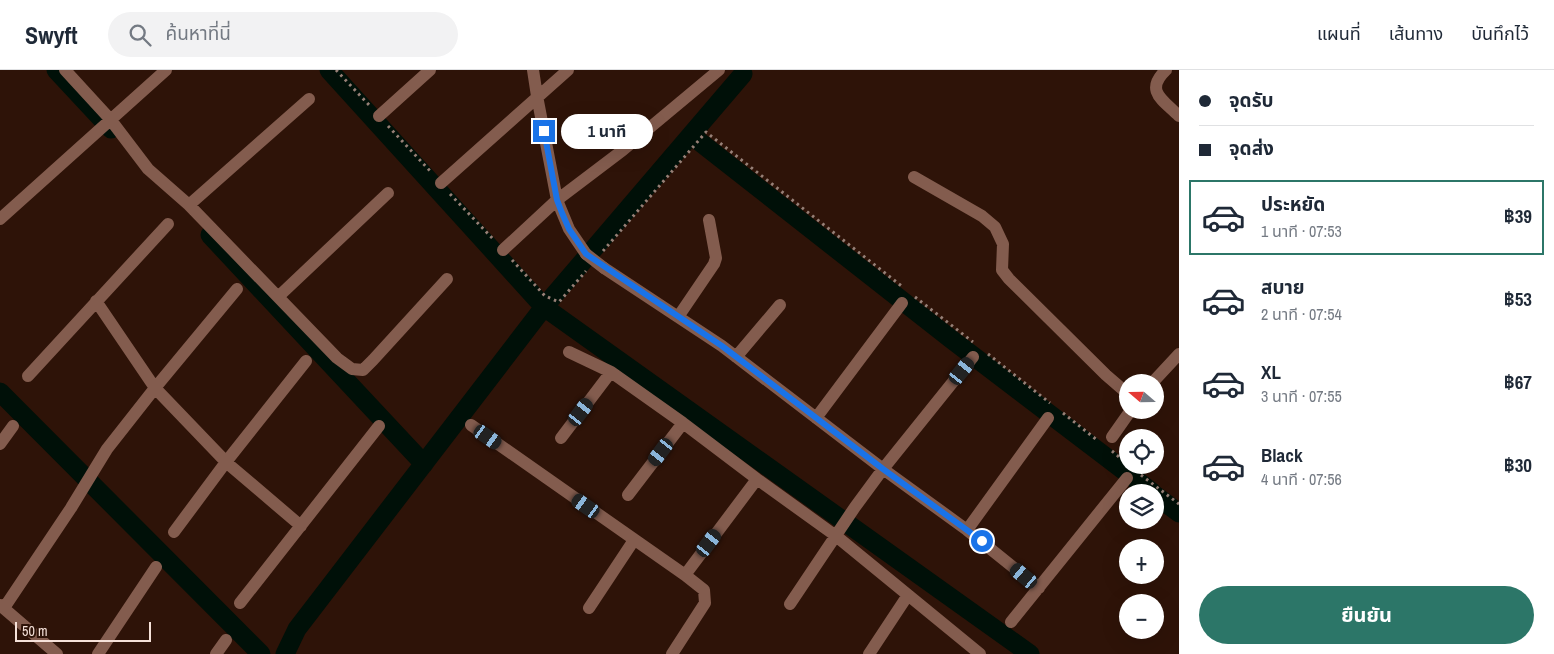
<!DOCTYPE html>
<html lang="th">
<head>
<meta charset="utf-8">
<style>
  :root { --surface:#fff; --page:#f2f2f3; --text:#1f2937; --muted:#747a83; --line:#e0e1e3; --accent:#2c7668 }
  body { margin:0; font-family:"Archivo Narrow","Noto Sans Thai",sans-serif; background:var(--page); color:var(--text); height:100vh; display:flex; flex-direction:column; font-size:19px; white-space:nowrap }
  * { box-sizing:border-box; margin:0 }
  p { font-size:16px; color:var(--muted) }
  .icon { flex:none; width:28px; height:28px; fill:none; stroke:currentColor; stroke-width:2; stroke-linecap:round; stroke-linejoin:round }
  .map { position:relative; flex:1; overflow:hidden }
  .panel { display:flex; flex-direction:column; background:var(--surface); width:375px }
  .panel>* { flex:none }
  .guide { display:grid; align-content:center; height:110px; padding:0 20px; background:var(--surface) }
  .needle { width:32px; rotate:290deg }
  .buttons { position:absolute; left:1119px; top:304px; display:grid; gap:10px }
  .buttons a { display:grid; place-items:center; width:45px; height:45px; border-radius:50%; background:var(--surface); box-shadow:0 5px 20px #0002; font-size:25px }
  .scale { position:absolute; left:15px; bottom:12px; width:136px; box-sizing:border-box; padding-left:5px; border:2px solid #f5e1d9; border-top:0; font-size:14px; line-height:18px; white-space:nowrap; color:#f5e1d9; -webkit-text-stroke:4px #2e1308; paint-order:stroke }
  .end { position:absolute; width:22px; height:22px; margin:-11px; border:6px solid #1a73e8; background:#fff; box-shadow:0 0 0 2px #fff }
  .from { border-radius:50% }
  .bubble { position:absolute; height:35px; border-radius:18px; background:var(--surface); box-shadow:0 5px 20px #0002; font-size:16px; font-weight:700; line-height:35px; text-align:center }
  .car { position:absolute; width:15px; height:30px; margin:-15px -8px; border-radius:6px; box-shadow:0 0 4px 1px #0007; background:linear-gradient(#222 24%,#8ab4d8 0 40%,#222 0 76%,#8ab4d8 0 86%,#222 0) }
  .guide b { display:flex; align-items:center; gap:18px; height:48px; font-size:19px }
  .guide b+b { border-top:1px solid var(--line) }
  .guide i { width:12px; height:12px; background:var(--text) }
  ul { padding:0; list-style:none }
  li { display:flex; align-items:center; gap:15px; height:75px; margin:0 10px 8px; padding:0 10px; border:2px solid transparent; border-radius:0px }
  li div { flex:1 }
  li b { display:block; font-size:19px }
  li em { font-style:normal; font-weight:700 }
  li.on { border-color:var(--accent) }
  li>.icon { width:45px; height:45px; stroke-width:1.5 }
  .primary-button { display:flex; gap:10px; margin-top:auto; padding:10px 20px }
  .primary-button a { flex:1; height:58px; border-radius:30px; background:var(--accent); color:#fff; font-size:20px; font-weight:700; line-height:58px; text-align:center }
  header { display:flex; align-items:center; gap:30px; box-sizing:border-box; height:70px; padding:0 25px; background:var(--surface); border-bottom:1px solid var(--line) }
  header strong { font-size:24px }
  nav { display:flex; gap:28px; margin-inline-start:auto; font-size:18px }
  .search { width:350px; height:45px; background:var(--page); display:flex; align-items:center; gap:12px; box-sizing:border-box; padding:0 18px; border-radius:28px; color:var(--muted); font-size:19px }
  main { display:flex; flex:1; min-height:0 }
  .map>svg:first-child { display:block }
</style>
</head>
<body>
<header>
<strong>Swyft</strong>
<div class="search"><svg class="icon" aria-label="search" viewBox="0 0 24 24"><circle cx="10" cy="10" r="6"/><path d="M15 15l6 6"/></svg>ค้นหาที่นี่</div>
<nav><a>แผนที่</a><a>เส้นทาง</a><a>บันทึกไว้</a></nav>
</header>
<main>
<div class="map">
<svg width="1179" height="584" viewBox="0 0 1179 584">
  <rect width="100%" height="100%" fill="#2e1308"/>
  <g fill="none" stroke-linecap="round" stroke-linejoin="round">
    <path stroke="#001008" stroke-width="19" d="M 56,0 L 111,59
      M 329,0 L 544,237 L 1030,584
      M 691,65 L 951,269 L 1152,422
      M 210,165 L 424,394
      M 0,322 L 261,584
      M 1155,425 L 1179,443
      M 285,584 L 297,559 L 544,237 L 743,4"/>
    <path stroke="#978077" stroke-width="3" stroke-dasharray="2.5 4" stroke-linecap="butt" d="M 336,0 L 370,36
      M 388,56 L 431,102
      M 450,124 L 494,170
      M 603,181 L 706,62 L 904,218
      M 512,190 L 545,226 L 559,232 L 586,201
      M 915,227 L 973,272
      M 988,284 L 1050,333
      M 1063,343 L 1097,370
      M 1112,381 L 1126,393
      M 1141,405 L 1179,434"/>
    <path stroke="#835c4e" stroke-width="12" d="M 65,0 L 110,49 L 148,99 L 189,135 L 337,288 L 352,299 L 363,300 L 373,290 L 447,209
      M 533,0 L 537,26 L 557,130 L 569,159 L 586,184
      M 1166,0 C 1144,21 1163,30 1179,46
      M 379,46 L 430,0
      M 914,107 L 982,146 L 995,157 L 1003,174 L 1002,200 L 1009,209 L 1106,305 L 1128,324
      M 441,113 L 568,0
      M 189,135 L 309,29
      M 0,149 L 166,0
      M 503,180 L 557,130 L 623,80 L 719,0
      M 604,198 L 722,276 L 883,399 L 967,460 L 1039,518
      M 279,226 L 388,123
      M 96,231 L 155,318 L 227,393 L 301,456
      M 678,247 L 714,194 L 716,188 L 709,150
      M 569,282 L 611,302 L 683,353 L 757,409 L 836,466 L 980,584
      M 736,287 L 780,235
      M 28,306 L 168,154
      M 1153,312 L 1179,284
      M 816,348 L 902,233
      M 471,355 L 685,505 L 704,520 L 705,533 L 672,584
      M 1112,367 L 1131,340
      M 561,368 L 611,302
      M 0,374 L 13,356
      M 628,425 L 683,353
      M 967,460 L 1048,348
      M 174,462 L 226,392 L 306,291
      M 685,505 L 757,409
      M 240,533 L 379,356
      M 790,534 L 855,437 L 883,399 L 973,287
      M 0,535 L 57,584
      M 4,538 L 71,438 L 107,379 L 155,318 L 237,219
      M 589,538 L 634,470
      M 1011,552 L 1127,408
      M 98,584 L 156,497
      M 216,584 L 226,570
      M 869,584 L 908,525"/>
    <path stroke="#835c4e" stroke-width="12" d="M 586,184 L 604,198"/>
  </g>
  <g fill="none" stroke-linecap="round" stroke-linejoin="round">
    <path stroke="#1a73e8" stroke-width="6" d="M 544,61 L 557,130 L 562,143 L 569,159 L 586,184 L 722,276 L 883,399 L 982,471"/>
  </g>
</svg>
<div class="buttons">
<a><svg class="needle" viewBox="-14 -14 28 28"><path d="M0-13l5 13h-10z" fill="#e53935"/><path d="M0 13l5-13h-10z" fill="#747a83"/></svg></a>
<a><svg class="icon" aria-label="locate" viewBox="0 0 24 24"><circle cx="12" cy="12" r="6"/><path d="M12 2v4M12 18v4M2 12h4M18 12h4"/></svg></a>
<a><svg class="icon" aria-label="layers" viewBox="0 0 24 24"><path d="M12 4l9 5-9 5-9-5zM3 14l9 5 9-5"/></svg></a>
<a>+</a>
<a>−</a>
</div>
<div class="scale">50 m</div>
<i class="end from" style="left:982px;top:471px"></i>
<i class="end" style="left:544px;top:61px"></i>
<div class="bubble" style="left:561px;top:44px;width:92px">1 นาที</div>
<i class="car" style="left:962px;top:301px;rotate:39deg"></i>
<i class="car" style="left:581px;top:342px;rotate:37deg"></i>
<i class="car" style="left:488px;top:367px;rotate:125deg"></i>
<i class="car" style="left:661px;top:382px;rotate:217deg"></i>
<i class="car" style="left:586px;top:436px;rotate:305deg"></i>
<i class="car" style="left:709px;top:473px;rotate:37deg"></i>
<i class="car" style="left:1024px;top:506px;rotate:310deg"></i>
</div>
<section class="panel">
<div class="guide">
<b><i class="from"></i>จุดรับ</b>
<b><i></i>จุดส่ง</b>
</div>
<ul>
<li class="on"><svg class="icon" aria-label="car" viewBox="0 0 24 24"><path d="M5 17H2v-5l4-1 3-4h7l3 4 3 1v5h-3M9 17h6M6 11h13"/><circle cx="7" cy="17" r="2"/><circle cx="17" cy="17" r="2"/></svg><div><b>ประหยัด</b><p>1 นาที · 07:53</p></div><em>฿39</em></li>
<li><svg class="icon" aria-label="car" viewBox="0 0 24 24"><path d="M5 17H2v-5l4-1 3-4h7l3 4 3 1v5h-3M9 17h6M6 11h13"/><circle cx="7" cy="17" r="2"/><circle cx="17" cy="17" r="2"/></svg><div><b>สบาย</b><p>2 นาที · 07:54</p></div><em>฿53</em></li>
<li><svg class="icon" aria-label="car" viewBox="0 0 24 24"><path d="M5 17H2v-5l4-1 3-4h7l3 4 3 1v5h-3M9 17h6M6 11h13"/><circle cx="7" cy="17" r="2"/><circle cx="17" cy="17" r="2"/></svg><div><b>XL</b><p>3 นาที · 07:55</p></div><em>฿67</em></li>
<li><svg class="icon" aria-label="car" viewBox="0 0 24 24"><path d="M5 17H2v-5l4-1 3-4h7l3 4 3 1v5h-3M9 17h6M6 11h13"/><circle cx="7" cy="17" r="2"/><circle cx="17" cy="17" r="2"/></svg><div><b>Black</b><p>4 นาที · 07:56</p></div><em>฿30</em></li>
</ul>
<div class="primary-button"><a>ยืนยัน</a></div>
</section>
</main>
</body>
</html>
